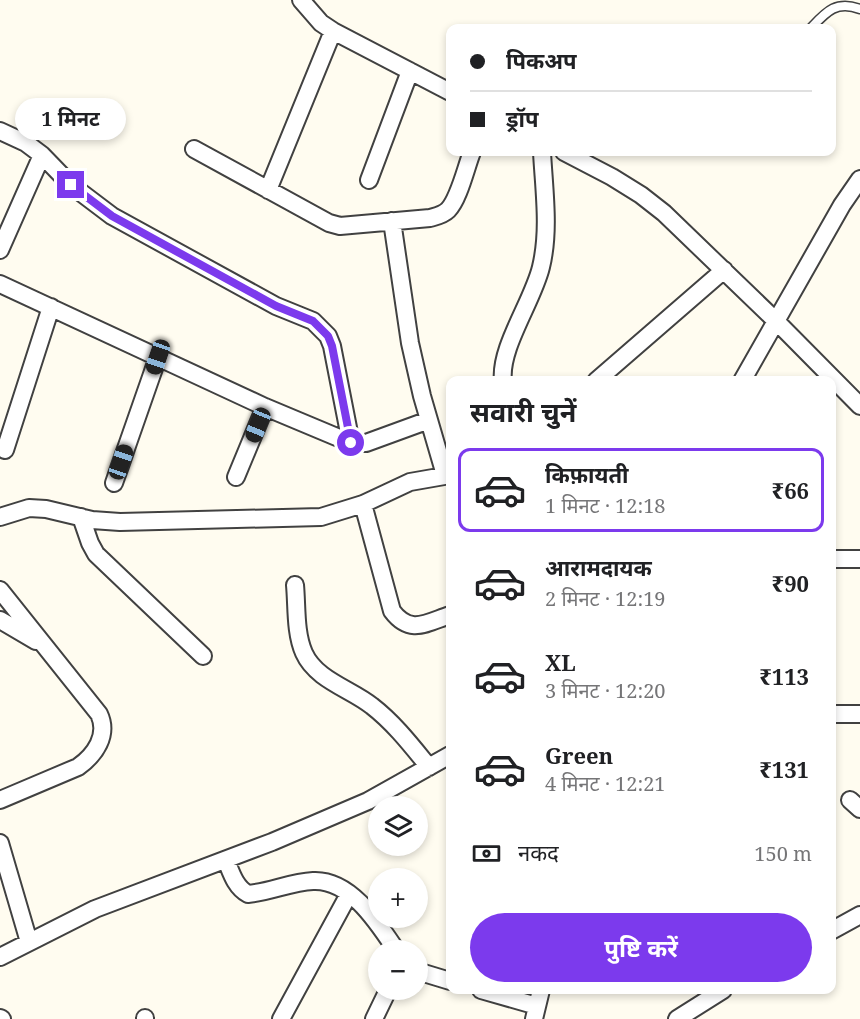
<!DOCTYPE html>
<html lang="hi">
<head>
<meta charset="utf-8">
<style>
  :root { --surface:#fff; --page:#f6f6f6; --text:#202124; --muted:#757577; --line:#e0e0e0; --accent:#7c3aed }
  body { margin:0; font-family:"Noto Serif","Noto Sans Devanagari",serif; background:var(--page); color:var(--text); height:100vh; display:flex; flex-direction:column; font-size:22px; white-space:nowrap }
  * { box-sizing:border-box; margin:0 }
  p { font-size:20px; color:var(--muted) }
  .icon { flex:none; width:33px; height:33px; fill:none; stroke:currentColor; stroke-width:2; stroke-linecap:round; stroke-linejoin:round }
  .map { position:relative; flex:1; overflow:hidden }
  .drawer { position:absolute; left:446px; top:376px; width:390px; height:618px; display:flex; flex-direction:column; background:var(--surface); border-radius:12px; box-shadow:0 3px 9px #0003 }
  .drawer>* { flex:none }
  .hud { position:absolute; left:446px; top:24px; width:390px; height:132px; border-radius:12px; box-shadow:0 3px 9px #0003; display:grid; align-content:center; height:132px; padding:0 24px; background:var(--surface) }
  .controls { position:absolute; left:368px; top:796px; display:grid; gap:12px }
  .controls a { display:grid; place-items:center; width:60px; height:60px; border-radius:50%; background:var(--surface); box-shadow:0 3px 9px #0003; font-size:30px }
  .end { position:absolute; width:27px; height:27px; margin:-14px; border:8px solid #7c3aed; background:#fff; box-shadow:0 0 0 3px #fff }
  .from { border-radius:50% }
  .bubble { position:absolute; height:42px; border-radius:21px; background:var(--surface); box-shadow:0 3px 9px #0003; font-size:20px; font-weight:700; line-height:42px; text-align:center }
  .car { position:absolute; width:18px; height:36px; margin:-18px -9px; border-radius:8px; box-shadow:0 0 4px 2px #0007; background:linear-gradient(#222 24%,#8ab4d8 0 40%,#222 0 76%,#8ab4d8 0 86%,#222 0) }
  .hud b { display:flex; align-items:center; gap:21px; height:57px; font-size:22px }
  .hud b+b { border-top:2px solid var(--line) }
  .hud i { width:15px; height:15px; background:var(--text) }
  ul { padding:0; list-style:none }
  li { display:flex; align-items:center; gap:18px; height:84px; margin:0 12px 9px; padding:0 12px; border:3px solid transparent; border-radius:12px }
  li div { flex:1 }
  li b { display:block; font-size:22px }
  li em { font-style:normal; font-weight:700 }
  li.selected { border-color:var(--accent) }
  li>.icon { width:54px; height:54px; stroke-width:1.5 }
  h2 { padding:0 24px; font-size:27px; line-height:72px }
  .pay { display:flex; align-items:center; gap:15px; height:66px; padding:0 24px; font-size:22px }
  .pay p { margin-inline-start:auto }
  .button { display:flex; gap:12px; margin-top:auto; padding:12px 24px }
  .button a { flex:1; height:69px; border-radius:36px; background:var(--accent); color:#fff; font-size:24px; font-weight:700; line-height:69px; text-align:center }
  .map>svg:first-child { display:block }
</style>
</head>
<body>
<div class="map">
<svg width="860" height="1019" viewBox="0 0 860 1019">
  <rect width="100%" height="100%" fill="#fffcf0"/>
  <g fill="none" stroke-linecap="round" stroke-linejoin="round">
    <g stroke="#414141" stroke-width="11">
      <path id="service" d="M 811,28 C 826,12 836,0 860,9"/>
    </g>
    <g stroke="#414141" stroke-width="20">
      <path id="minor" d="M 301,0 L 321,23 L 333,31 L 450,92
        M 0,131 L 26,143 L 42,155 L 71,185 L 112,216 L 276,306 L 313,321 L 328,336 L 332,346 L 351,443
        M 194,149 L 329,223 L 340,226 L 430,218 C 437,216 443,215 448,210 C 459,199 466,167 472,152
        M 564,152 L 612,177 L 641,195 L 664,213 L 776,321 L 860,406
        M 369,180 L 410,71
        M 268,190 L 333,31
        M 392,221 L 410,343 L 422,396 L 445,475
        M 0,250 L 42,155
        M 0,284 L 265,407 L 351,443 L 366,443 L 429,420
        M 503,381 C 499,348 533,301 541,267 C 550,230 544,190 542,152
        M 596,381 L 724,270
        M 742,381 L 842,205 L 860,179
        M 5,450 L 51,307
        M 236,477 L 265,407
        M 114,483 L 158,357
        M 363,504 L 392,611 C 410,635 426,623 450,615
        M 0,517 L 29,508 L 46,509 L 92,520 L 120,522 L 321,517 L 363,504 L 410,482 L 450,475
        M 81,517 L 90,543 L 96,554 L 203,656
        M 831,559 L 860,559
        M 295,585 C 297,606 295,633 304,653 C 316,680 351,689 372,706 C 394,723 411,745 429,767
        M 0,590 L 99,714 C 109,735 95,755 78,767 L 0,800
        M 0,620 L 36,641
        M 831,714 L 860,714
        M 850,800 L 860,809
        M 0,843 L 29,942
        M 226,860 C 231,872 235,887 248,894 C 270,892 291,882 313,881 C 349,879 376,920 394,947 L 395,951
        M 831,931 L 860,915
        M 0,957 L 95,909 L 272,842 L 368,801 L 450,755
        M 417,971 L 450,981
        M 481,990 L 537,1006
        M 0,1018 L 2,1019
        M 145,1019 L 145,1018
        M 281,1019 L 349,894
        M 374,1019 L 388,990
        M 534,1019 L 541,990
        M 677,1019 L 723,990"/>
    </g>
    <use href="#service" stroke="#fff" stroke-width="8"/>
    <use href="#minor" stroke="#fff" stroke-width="16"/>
  </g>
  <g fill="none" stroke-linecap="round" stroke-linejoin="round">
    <path stroke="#7c3aed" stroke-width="8" d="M 71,185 L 112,216 L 276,306 L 313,321 L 328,336 L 332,346 L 351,443"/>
  </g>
</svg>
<div class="controls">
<a><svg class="icon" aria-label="layers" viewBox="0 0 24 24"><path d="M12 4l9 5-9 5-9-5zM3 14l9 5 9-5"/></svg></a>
<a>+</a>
<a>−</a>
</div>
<i class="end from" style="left:351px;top:443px"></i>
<i class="end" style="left:71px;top:185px"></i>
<div class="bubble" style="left:15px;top:98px;width:111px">1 मिनट</div>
<i class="car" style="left:158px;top:357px;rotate:199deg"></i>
<i class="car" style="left:258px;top:425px;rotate:202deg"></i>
<i class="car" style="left:121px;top:462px;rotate:19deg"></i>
<div class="hud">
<b><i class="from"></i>पिकअप</b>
<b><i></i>ड्रॉप</b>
</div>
<section class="drawer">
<h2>सवारी चुनें</h2>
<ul>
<li class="selected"><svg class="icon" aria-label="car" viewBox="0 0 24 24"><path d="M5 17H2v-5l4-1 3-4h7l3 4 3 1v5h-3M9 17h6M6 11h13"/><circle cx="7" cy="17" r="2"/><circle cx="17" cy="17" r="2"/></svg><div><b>किफ़ायती</b><p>1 मिनट · 12:18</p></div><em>₹66</em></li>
<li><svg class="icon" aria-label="car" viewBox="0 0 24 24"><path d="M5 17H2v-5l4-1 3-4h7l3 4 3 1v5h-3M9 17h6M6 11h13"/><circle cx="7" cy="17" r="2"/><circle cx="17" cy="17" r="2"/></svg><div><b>आरामदायक</b><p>2 मिनट · 12:19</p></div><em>₹90</em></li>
<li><svg class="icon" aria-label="car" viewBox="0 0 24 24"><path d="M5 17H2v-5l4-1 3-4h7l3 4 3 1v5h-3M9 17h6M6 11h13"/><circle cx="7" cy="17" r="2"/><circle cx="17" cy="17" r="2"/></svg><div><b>XL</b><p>3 मिनट · 12:20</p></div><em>₹113</em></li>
<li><svg class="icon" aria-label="car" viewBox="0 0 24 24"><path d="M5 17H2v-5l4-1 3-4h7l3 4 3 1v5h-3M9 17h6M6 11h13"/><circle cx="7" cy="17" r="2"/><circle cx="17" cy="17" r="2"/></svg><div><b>Green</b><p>4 मिनट · 12:21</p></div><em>₹131</em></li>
</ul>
<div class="pay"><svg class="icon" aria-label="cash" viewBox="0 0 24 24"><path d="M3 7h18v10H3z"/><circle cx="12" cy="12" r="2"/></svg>नकद<p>150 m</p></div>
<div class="button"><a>पुष्टि करें</a></div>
</section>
</div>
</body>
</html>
